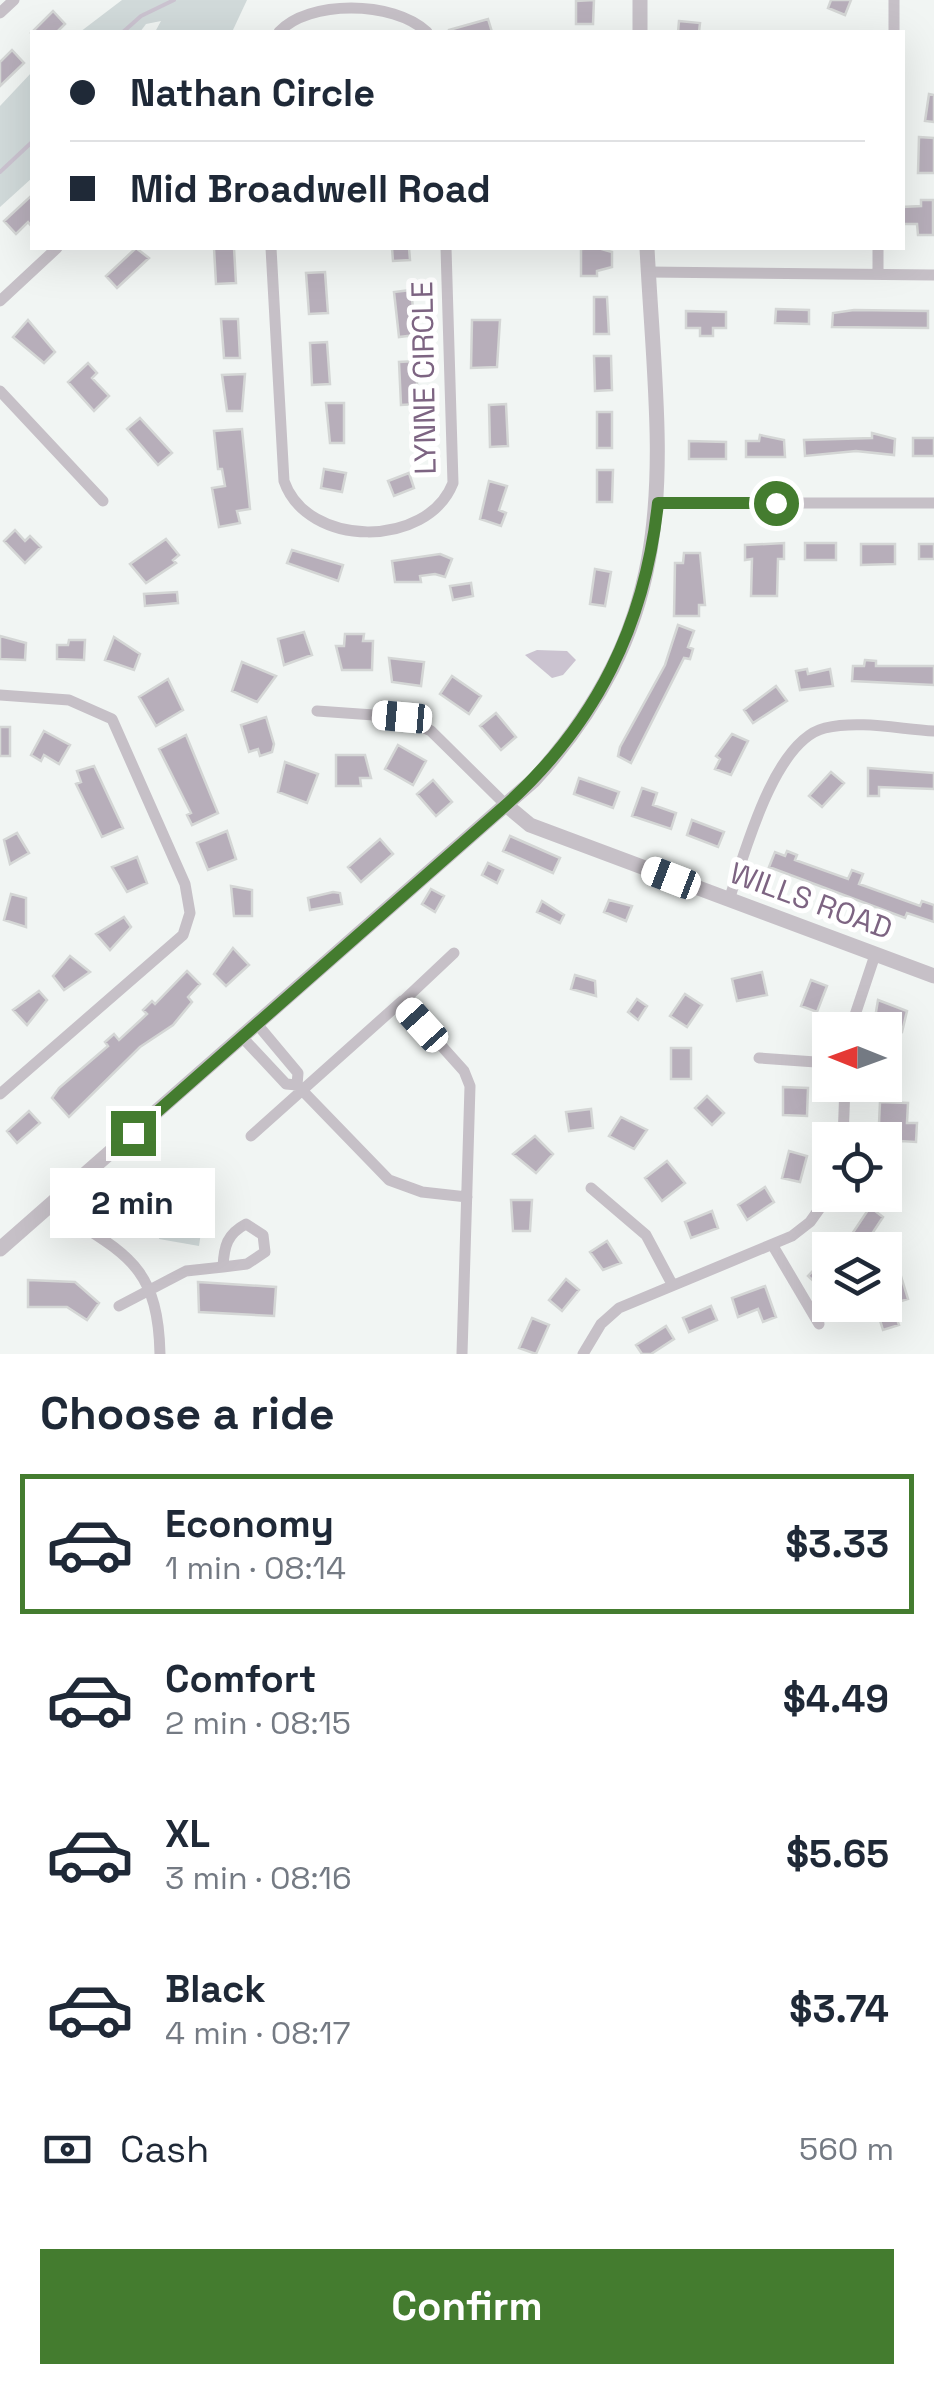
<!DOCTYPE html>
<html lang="en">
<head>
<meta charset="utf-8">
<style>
  :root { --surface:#fff; --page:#f6f6f7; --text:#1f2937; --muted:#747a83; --line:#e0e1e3; --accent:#447c2f }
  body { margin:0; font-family:"Space Grotesk",sans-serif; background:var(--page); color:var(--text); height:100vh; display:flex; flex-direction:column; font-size:38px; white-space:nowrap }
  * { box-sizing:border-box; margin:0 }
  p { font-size:32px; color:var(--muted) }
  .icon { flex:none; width:55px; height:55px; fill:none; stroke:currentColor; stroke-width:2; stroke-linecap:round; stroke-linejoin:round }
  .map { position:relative; height:1354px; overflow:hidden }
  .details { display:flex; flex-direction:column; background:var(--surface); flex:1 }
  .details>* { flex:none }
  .top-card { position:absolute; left:30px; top:30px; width:875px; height:220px; border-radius:0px; box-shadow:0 10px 40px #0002; display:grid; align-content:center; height:220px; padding:0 40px; background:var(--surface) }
  .needle { width:65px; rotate:271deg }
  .fabs { position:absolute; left:812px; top:1012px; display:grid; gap:20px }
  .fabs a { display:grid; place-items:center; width:90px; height:90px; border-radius:0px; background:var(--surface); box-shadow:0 10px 40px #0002; font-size:50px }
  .end { position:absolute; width:45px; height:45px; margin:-22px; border:12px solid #447c2f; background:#fff; box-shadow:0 0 0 5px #fff }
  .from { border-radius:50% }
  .bubble { position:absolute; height:70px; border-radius:0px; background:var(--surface); box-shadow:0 10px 40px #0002; font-size:32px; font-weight:800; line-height:70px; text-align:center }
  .car { position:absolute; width:30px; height:60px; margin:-30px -15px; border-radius:12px; box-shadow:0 0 8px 2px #0007; background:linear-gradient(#fff 24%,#345 0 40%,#fff 0 76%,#345 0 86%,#fff 0) }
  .top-card b { display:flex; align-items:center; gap:35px; height:95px; font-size:38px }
  .top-card b+b { border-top:2px solid var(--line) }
  .top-card i { width:25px; height:25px; background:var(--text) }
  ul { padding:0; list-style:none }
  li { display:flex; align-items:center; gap:30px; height:140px; margin:0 20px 15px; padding:0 20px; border:5px solid transparent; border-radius:0px }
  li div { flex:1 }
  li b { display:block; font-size:38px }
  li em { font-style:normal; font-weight:800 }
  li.selected { border-color:var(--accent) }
  li>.icon { width:90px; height:90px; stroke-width:1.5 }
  h2 { padding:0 40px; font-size:45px; line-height:120px }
  .pay { display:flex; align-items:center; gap:25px; height:110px; padding:0 40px; font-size:38px }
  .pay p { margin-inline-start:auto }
  .cta { display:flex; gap:20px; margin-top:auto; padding:20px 40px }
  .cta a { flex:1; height:115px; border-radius:0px; background:var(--accent); color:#fff; font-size:40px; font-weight:800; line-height:115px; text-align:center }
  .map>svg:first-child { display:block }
</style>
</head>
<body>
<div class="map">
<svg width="934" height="1354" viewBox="0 0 934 1354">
  <rect width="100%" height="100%" fill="#f1f5f3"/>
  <path fill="#d1dada" d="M 122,0 L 247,0 L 232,32 L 155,32 L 161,21 L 146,24 L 140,32 L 80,32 Z
    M 32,72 L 32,178 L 0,207 L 0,106 Z
    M 157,1185 L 197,1192 L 193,1212 L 153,1205 Z
    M 162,1219 L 202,1226 L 199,1246 L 159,1239 Z"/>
  <path fill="#cbc3d0" d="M 537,650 L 567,651 L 576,660 L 563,675 L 552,678 L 525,655 Z"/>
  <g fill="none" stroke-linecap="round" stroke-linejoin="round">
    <path stroke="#cbc3d0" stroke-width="4" d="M 123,32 L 141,16 L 174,0
      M 0,172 L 32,142"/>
  </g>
  <path fill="#b7aeba" stroke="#d4d6d5" stroke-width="2.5" d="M 594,0 L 593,24 L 576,24 L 576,1 Z
    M 831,0 L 851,0 L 845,15 L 828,8 Z
    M 53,11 L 65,24 L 57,32 L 32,32 Z
    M 488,19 L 492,32 L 449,32 L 449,30 Z
    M 679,21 L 700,23 L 699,32 L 678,32 Z
    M 12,50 L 24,63 L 0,86 L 0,62 Z
    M 929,94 L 934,95 L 934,122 L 925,121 Z
    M 919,137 L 934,138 L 934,173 L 918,173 Z
    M 32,195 L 32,227 L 28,222 L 16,234 L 4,221 Z
    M 921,200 L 933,200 L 933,235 L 918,235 L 917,224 L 902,224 L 902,207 L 921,206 Z
    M 136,248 L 149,258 L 117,288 L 106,276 Z
    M 214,248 L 234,248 L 236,283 L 216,284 Z
    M 392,248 L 409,248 L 410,260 L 393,261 Z
    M 598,248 L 612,252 L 612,267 L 597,271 L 597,276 L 581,276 L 581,249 Z
    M 325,272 L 328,313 L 309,314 L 306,273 Z
    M 411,290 L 416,335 L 399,337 L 394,292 Z
    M 594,297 L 607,297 L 609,334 L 594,334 Z
    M 776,309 L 809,310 L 809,324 L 775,323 Z
    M 854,310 L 928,311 L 928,328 L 832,327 L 833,313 Z
    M 686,311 L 726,312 L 726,328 L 713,328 L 713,336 L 700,336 L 700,328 L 686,328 Z
    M 221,319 L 238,319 L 240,358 L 224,358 Z
    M 28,320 L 55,352 L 44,363 L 13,337 Z
    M 472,320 L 500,320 L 497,367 L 471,368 Z
    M 327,342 L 330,384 L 312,385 L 310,343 Z
    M 594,356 L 611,356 L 612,390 L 595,391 Z
    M 416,361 L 418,404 L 401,405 L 399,362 Z
    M 88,363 L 97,373 L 92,378 L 109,396 L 94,411 L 68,382 Z
    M 245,374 L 242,411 L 227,411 L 222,375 Z
    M 326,403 L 344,403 L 344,443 L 330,443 Z
    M 506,404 L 508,446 L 490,447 L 489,405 Z
    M 597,412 L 612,412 L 612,448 L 597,448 Z
    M 140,418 L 172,453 L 158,465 L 127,429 Z
    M 242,429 L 250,509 L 237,511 L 240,523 L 219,527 L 212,488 L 225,486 L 222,469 L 218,469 L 214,431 Z
    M 872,433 L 895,439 L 894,455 L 856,451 L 805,456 L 804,440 L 872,438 Z
    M 760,435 L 784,440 L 785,457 L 746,457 L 746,441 L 759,441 Z
    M 913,438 L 934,438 L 934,456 L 913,456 Z
    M 689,441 L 726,442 L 726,459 L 689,459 Z
    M 324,469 L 346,473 L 342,492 L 321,488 Z
    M 597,470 L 613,470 L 612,502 L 597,502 Z
    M 409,473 L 414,488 L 394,496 L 388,481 Z
    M 489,481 L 507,486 L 499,510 L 506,513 L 501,526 L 480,519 Z
    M 15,530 L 25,541 L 30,536 L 41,547 L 25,563 L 4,541 Z
    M 166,539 L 179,555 L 173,560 L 176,563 L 146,583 L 130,564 Z
    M 784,543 L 784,559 L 778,559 L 777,596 L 751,596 L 752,559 L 745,560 L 745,545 Z
    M 805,543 L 836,543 L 836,560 L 805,560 Z
    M 861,544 L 895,544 L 895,564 L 861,565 Z
    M 919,544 L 934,544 L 934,559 L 919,559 Z
    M 292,550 L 343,565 L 338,581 L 287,563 Z
    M 684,553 L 700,553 L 705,605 L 699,605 L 699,616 L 674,616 L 675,563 L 683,563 Z
    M 440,554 L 452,559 L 445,577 L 435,574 L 420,576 L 421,582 L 395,582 L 392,561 Z
    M 595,569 L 611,572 L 605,606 L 590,604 Z
    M 471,583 L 473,596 L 453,600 L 450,586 Z
    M 177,592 L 178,603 L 145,606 L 144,594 Z
    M 678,625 L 694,631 L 688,647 L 693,649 L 690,659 L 684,658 L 631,763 L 618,756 L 620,747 L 665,665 Z
    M 304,632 L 312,655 L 284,665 L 278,639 Z
    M 345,634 L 364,634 L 363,641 L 373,641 L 372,670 L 342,670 L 336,646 L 344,646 Z
    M 0,636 L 26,643 L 25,660 L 0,659 Z
    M 114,637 L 140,654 L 134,670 L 105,660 Z
    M 69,640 L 85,640 L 84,660 L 57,659 L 57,645 L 68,645 Z
    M 389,658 L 424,662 L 421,686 L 392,682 Z
    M 865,660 L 876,661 L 876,666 L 934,666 L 934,685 L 852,681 L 853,666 L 864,666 Z
    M 242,662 L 276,676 L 257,702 L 232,691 Z
    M 807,669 L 808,674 L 830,669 L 833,686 L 800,690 L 796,671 Z
    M 452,676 L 481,696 L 469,714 L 440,694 Z
    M 168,679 L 183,710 L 156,726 L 139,697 Z
    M 776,686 L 787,701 L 753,723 L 744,710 Z
    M 496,713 L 516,737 L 501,750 L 480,726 Z
    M 266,717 L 274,744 L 272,752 L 260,756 L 258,749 L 249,752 L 241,725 Z
    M 0,727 L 10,727 L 10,756 L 0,756 Z
    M 44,731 L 70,745 L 59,764 L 44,755 L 41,761 L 31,755 Z
    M 732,734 L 748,741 L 731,775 L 715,769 L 720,759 L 716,756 Z
    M 186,735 L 218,813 L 192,825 L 187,815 L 191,813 L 159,749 Z
    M 398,745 L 426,761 L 413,785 L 385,769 Z
    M 336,755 L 365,755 L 371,778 L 360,778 L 361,786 L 336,786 Z
    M 285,762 L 318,774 L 307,803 L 278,792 Z
    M 94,766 L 123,828 L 102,837 L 76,784 L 81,782 L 77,771 Z
    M 868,768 L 934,773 L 934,789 L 879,787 L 879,796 L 868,796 Z
    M 831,772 L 844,783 L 822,807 L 809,796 Z
    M 579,778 L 619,792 L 613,808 L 574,794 Z
    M 433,780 L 452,802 L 436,816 L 417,794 Z
    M 642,788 L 657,793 L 653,805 L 676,813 L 671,829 L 632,816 Z
    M 692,820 L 724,832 L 718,847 L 687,835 Z
    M 227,831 L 236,859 L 208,870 L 197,843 Z
    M 17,833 L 29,853 L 10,864 L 4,840 Z
    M 510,836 L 560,858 L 553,873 L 503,851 Z
    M 380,839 L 393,854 L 361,882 L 348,867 Z
    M 787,851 L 797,855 L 795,860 L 848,879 L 852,870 L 863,874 L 859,884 L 920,906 L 922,901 L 934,905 L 934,922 L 907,913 L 905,918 L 769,867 L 775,852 L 785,856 Z
    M 137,857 L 147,883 L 127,892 L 112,867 Z
    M 488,863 L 503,870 L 497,883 L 482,875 Z
    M 231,886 L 252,890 L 252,916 L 234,916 Z
    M 431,889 L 444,896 L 435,912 L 422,904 Z
    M 333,892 L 340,893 L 342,904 L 310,910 L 308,898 Z
    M 11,894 L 26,898 L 26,927 L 4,920 Z
    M 609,900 L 632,906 L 626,921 L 604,912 Z
    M 542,901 L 564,915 L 560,923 L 537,912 Z
    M 124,917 L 131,927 L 110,950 L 96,934 Z
    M 233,948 L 249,965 L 226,986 L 214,974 Z
    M 70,956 L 90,972 L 64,990 L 53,976 Z
    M 187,971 L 200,984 L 188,997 L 192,1002 L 173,1025 L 140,1047 L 69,1117 L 52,1098 L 59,1088 L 108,1046 L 105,1042 L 114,1034 L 119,1040 L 147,1014 L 143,1010 L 152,1001 L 155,1004 Z
    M 762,972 L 767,995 L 737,1001 L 732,979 Z
    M 575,975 L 595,981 L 596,996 L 571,989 Z
    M 811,980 L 827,986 L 817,1012 L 801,1006 Z
    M 39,991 L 47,1000 L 27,1025 L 13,1010 Z
    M 685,994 L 702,1005 L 687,1027 L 670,1016 Z
    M 637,999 L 647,1006 L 638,1020 L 628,1012 Z
    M 878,1000 L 907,1011 L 902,1032 L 874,1024 Z
    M 671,1048 L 691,1048 L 691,1079 L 671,1079 Z
    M 885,1051 L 900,1052 L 897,1083 L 885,1082 Z
    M 783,1087 L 808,1088 L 807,1116 L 783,1115 Z
    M 707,1096 L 724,1113 L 712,1125 L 695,1108 Z
    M 880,1102 L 908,1103 L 907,1123 L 917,1123 L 916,1142 L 900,1141 L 890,1201 L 885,1200 L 885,1149 L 891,1150 L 892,1124 L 879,1124 Z
    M 591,1109 L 593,1128 L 569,1131 L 566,1112 Z
    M 29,1111 L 40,1123 L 17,1143 L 7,1131 Z
    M 621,1117 L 647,1130 L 634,1149 L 609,1136 Z
    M 535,1136 L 553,1154 L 536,1173 L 513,1154 Z
    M 789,1151 L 807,1156 L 800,1182 L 782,1178 Z
    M 667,1161 L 685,1183 L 662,1201 L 645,1178 Z
    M 765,1187 L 774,1202 L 747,1220 L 738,1205 Z
    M 123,1192 L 130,1196 L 128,1203 L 135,1206 L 129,1220 L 122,1217 L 120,1221 L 112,1217 Z
    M 511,1200 L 532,1200 L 530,1231 L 513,1231 Z
    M 870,1207 L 883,1217 L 864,1246 L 850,1237 Z
    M 712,1211 L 718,1228 L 691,1238 L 685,1222 Z
    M 607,1241 L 621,1263 L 603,1270 L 590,1252 Z
    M 830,1253 L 830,1279 L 821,1288 L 808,1276 Z
    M 900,1273 L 908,1299 L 892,1304 L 899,1325 L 883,1330 L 875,1305 L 885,1305 L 885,1288 L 890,1291 L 886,1277 Z
    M 566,1279 L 579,1290 L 562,1311 L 549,1300 Z
    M 28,1280 L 75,1282 L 99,1303 L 87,1320 L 67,1307 L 28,1307 Z
    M 198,1282 L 276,1287 L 274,1316 L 199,1312 Z
    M 765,1286 L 776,1317 L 763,1322 L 758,1309 L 738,1317 L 732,1298 Z
    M 711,1306 L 717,1320 L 689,1332 L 683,1318 Z
    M 532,1318 L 549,1325 L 536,1354 L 519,1348 Z
    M 666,1326 L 674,1339 L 651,1354 L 642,1354 L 636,1345 Z"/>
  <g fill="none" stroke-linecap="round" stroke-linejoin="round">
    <path stroke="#c6c0c7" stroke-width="11" d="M 894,0 L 894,32
      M 0,13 L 14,0
      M 279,32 C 308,0 393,0 427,32
      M 271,248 L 284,481 C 307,548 427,549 453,483 L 446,248
      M 878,248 L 878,274
      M 648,272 L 934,275
      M 0,301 L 57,248
      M 0,391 L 103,501
      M 659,503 L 934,503
      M 0,695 L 69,700 L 112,719 L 185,884 L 190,913 L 183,935 L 0,1094
      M 317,711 L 402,717 L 431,731 L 506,805
      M 729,900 C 744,855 774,740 825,728 C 859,720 899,729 934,731
      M 454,953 L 402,1002 L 464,1071 L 470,1086 L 462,1354
      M 850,1030 L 875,955
      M 242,1037 L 286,1084 L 297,1085 L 298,1073 L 257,1024
      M 759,1058 L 830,1063
      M 297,1085 L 389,1180 L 422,1192 L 467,1197
      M 251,1136 L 402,1001
      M 843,1140 L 845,1085
      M 591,1188 L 646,1235 L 672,1284
      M 50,1205 C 121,1253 158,1260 160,1354
      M 246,1224 L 263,1235 L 265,1252 L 247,1264 L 223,1267 C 224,1246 227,1234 246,1224 Z
      M 773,1246 L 819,1324
      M 119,1306 L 186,1271 L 223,1267
      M 583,1354 L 601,1324 L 619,1308 L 792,1236 L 810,1222 L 830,1194"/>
    <path stroke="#c6c0c7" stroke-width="15" d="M 640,32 L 640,0
      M 506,805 L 530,825 L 934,976
      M 0,1249 L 534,780 C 690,608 658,460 647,248"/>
  </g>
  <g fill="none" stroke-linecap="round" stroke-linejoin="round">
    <path stroke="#447c2f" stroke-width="12" d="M 133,1133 L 506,805 C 597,723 645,624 658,503 L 776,503"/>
  </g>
  <g text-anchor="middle" stroke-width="10" stroke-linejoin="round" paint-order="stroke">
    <g font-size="30" fill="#7d6482" stroke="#fff">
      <text transform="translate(424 378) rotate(-91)" y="10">LYNNE CIRCLE</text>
      <text transform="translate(811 901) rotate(20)" y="10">WILLS ROAD</text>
    </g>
  </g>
</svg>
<div class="fabs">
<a><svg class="needle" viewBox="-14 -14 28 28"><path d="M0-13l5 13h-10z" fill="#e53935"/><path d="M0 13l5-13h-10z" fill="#747a83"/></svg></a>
<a><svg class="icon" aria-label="locate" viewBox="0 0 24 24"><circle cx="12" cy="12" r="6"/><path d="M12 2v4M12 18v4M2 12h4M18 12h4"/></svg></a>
<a><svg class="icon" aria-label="layers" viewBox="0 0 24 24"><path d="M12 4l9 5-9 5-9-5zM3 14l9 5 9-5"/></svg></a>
</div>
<i class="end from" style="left:776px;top:503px"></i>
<i class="end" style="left:133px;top:1133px"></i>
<div class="bubble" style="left:50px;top:1168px;width:165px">2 min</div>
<i class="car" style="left:402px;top:717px;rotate:275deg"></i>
<i class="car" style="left:671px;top:878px;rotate:291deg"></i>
<i class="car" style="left:422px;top:1025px;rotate:318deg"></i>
<div class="top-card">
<b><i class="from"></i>Nathan Circle</b>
<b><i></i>Mid Broadwell Road</b>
</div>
</div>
<section class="details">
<h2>Choose a ride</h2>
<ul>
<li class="selected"><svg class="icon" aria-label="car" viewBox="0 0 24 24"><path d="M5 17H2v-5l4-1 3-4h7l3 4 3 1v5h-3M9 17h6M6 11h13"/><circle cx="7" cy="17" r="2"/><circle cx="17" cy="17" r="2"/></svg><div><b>Economy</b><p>1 min · 08:14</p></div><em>$3.33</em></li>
<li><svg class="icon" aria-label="car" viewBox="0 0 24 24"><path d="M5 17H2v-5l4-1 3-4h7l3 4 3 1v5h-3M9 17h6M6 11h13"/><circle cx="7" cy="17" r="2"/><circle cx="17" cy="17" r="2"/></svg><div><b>Comfort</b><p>2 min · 08:15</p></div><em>$4.49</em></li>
<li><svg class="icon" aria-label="car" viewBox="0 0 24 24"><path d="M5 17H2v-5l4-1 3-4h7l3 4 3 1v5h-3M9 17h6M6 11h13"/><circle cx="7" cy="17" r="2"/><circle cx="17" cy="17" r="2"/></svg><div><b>XL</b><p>3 min · 08:16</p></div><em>$5.65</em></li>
<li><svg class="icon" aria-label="car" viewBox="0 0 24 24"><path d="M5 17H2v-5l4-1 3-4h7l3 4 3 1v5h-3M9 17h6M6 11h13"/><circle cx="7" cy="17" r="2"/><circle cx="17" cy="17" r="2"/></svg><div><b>Black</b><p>4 min · 08:17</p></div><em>$3.74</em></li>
</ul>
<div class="pay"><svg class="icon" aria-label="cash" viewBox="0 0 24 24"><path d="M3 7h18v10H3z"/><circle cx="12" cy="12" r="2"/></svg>Cash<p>560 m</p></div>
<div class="cta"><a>Confirm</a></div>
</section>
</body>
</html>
